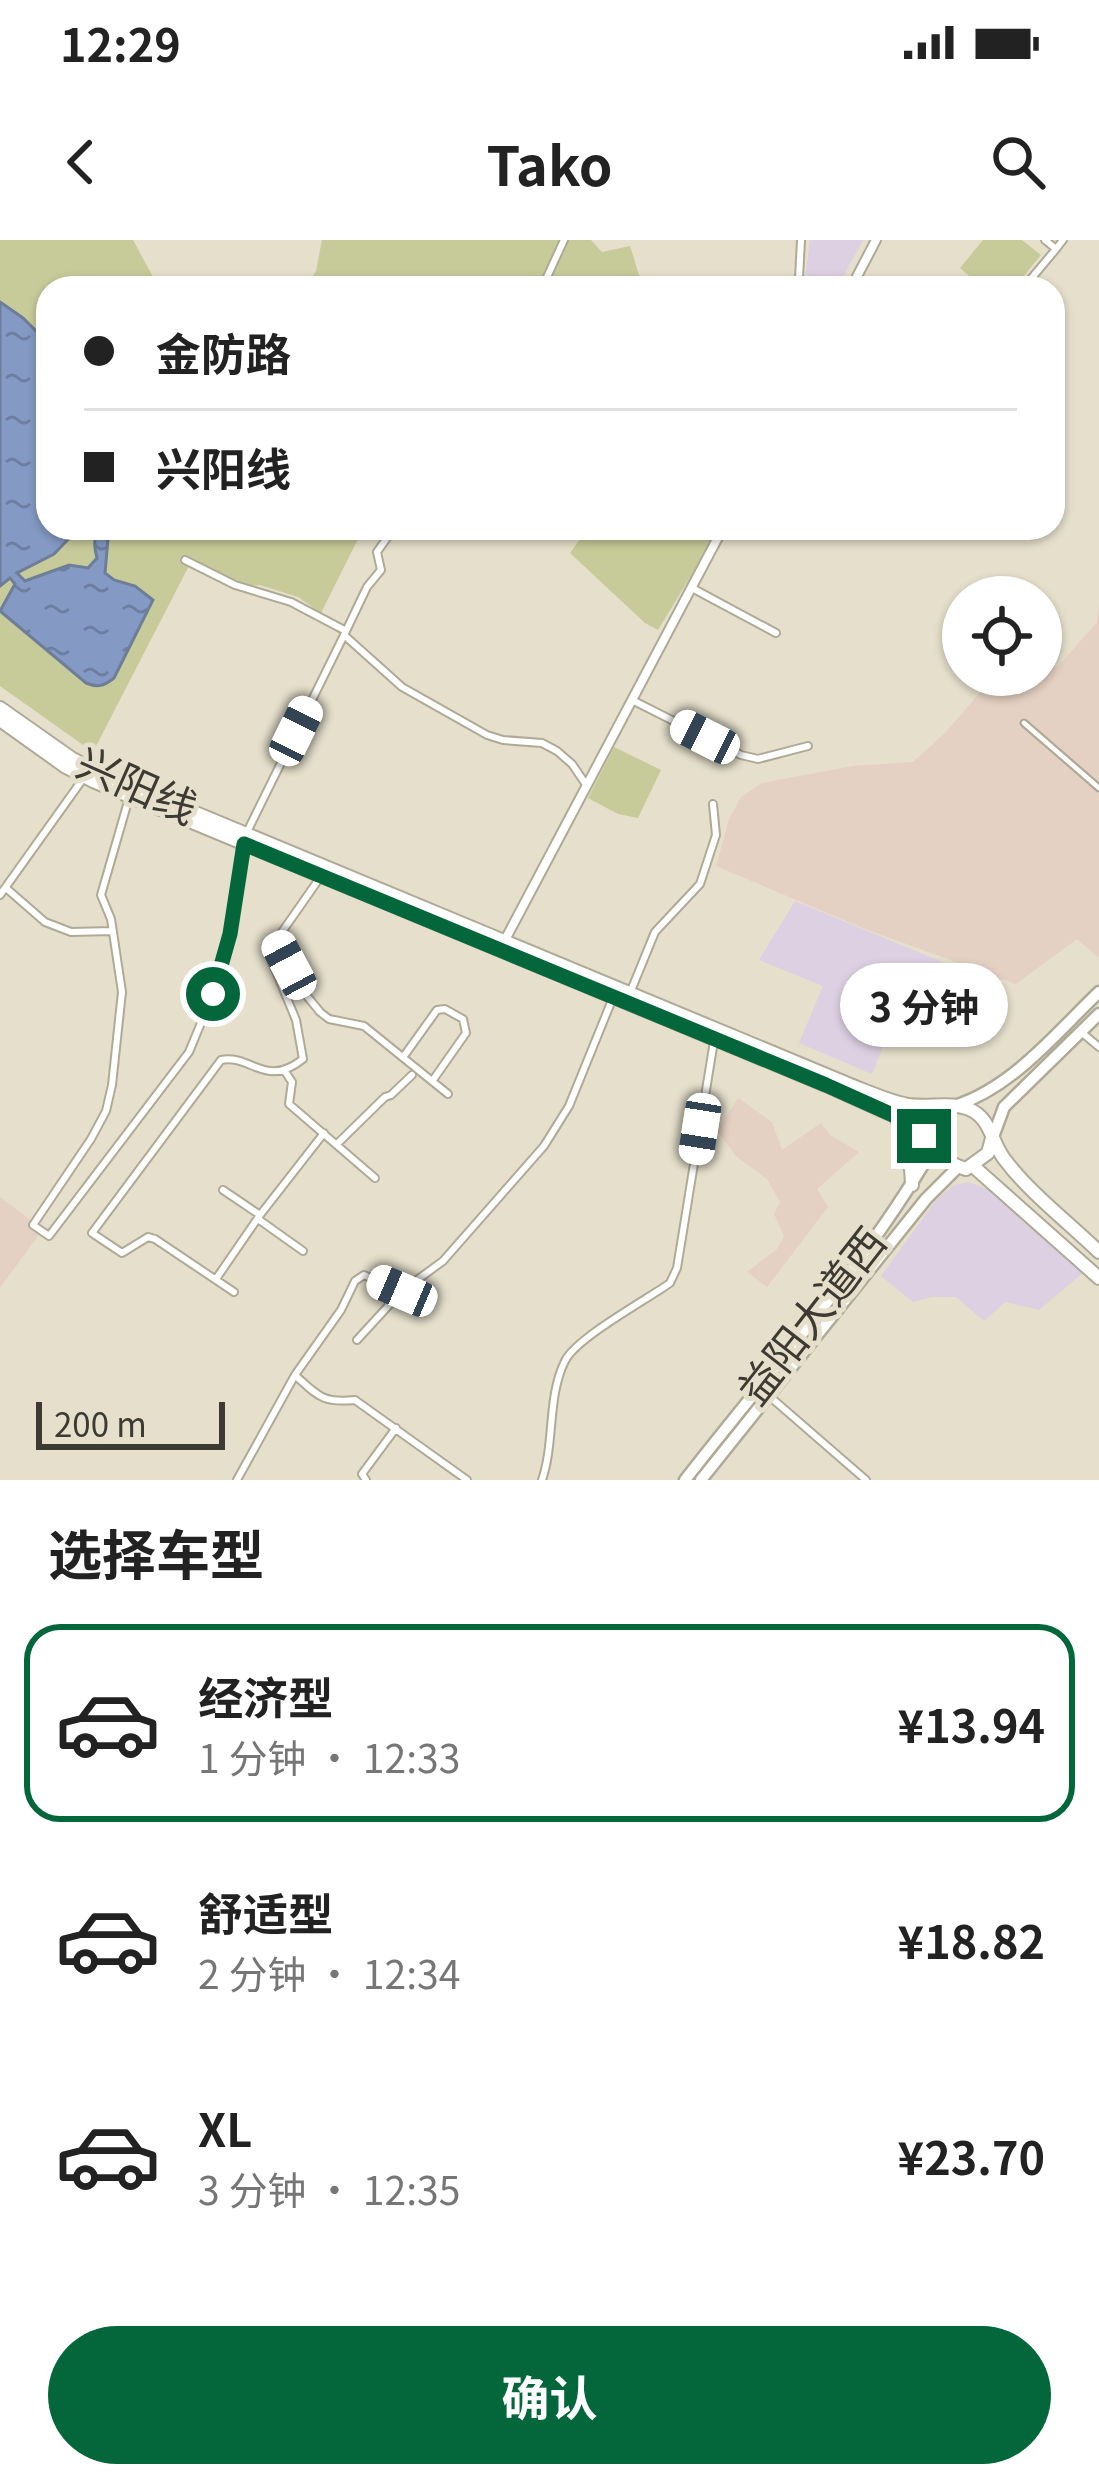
<!DOCTYPE html>
<html lang="zh">
<head>
<meta charset="utf-8">
<style>
  :root { --surface:#fff; --page:#f6f6f6; --text:#222; --muted:#767676; --line:#e0e0e0; --accent:#04673b }
  body { margin:0; font-family:Georgia,"Noto Sans SC",serif; background:var(--page); color:var(--text); height:100vh; display:flex; flex-direction:column; font-size:45px; white-space:nowrap }
  * { box-sizing:border-box; margin:0 }
  p { font-size:39px; color:var(--muted) }
  .icon { flex:none; width:66px; height:66px; fill:none; stroke:currentColor; stroke-width:2; stroke-linecap:round; stroke-linejoin:round }
  .map { position:relative; height:1240px; overflow:hidden }
  .sheet { display:flex; flex-direction:column; background:var(--surface); flex:1 }
  .sheet>* { flex:none }
  .guide { position:absolute; left:36px; top:36px; width:1029px; height:264px; border-radius:36px; box-shadow:0 3px 9px #0004; display:grid; align-content:center; height:264px; padding:0 48px; background:var(--surface) }
  .controls { position:absolute; left:942px; top:336px; display:grid; gap:24px }
  .controls a { display:grid; place-items:center; width:120px; height:120px; border-radius:50%; background:var(--surface); box-shadow:0 3px 9px #0004; font-size:60px }
  .scale { position:absolute; left:36px; bottom:30px; width:189px; box-sizing:border-box; padding-left:12px; border:6px solid #3c3a32; border-top:0; font-size:33px; line-height:42px; white-space:nowrap; color:#3c3a32; -webkit-text-stroke:9px #e5dfcb; paint-order:stroke }
  .end { position:absolute; width:54px; height:54px; margin:-27px; border:15px solid #04673b; background:#fff; box-shadow:0 0 0 6px #fff }
  .from { border-radius:50% }
  .bubble { position:absolute; height:84px; border-radius:42px; background:var(--surface); box-shadow:0 3px 9px #0004; font-size:39px; font-weight:700; line-height:84px; text-align:center }
  .car { position:absolute; width:36px; height:72px; margin:-36px -18px; border-radius:15px; box-shadow:0 0 9px 3px #0007; background:linear-gradient(#fff 24%,#345 0 40%,#fff 0 76%,#345 0 86%,#fff 0) }
  .guide b { display:flex; align-items:center; gap:42px; height:114px; font-size:45px }
  .guide b+b { border-top:3px solid var(--line) }
  .guide i { width:30px; height:30px; background:var(--text) }
  ul { padding:0; list-style:none }
  li { display:flex; align-items:center; gap:36px; height:198px; margin:0 24px 18px; padding:0 24px; border:6px solid transparent; border-radius:36px }
  li div { flex:1 }
  li b { display:block; font-size:45px }
  li em { font-style:normal; font-weight:700 }
  li.current { border-color:var(--accent) }
  li>.icon { width:108px; height:108px; stroke-width:1.5 }
  h2 { padding:0 48px; font-size:54px; line-height:144px }
  .button { display:flex; gap:24px; margin-top:auto; padding:24px 48px }
  .button a { flex:1; height:138px; border-radius:72px; background:var(--accent); color:#fff; font-size:48px; font-weight:700; line-height:138px; text-align:center }
  .status { display:flex; justify-content:space-between; align-items:center; height:84px; padding:0 60px; background:var(--surface); direction:ltr }
  .status svg { height:33px; fill:currentColor }
  header { display:flex; justify-content:space-between; align-items:center; height:156px; padding:0 48px; background:var(--surface); font-size:54px; font-weight:700 }
  .map>svg:first-child { display:block }
</style>
</head>
<body>
<div class="status"><b>12:29</b><svg viewBox="0 0 49 12"><path d="M0 12V9h3v3zM5 12V6h3v6zM10 12V3h3v9zM15 12V0h3v12zM26 1h20v11H26zM47 4h2v5h-2z"/></svg></div>
<header><svg class="icon" aria-label="back" viewBox="0 0 24 24"><path d="M15 5l-7 7 7 7"/></svg>Tako<svg class="icon" aria-label="search" viewBox="0 0 24 24"><circle cx="10" cy="10" r="6"/><path d="M15 15l6 6"/></svg></header>
<div class="map">
<svg width="1099" height="1240" viewBox="0 0 1099 1240">
  <defs>
    <pattern id="water-ripples" width="26" height="14" patternUnits="userSpaceOnUse" patternTransform="scale(3)"><rect width="26" height="14" fill="#849ac4"/><path d="M2 4q2-2 4 0t4 0M15 11q2-2 4 0t4 0" fill="none" stroke="#6d7fa0"/></pattern>
  </defs>
  <rect width="100%" height="100%" fill="#e5dfcb"/>
  <path fill="#ded0e3" d="M 810,0 L 863,0 L 837,48 L 804,48 Z
    M 795,661 L 947,724 L 923,785 L 934,789 L 927,806 L 889,791 L 872,834 L 799,803 L 823,746 L 759,720 Z
    M 969,942 L 999,954 L 1084,1032 L 1039,1070 L 1005,1062 L 984,1081 L 956,1057 L 932,1057 L 913,1062 L 881,1036 L 936,960 L 954,945 Z"/>
  <path fill="#e5d1c3" d="M 1099,363 L 1099,718 L 1077,699 L 1016,744 L 860,687 L 716,626 L 729,579 L 741,557 L 762,543 L 853,526 L 913,522 L 945,493 L 995,435 L 1041,435 L 1041,417 L 1057,428 L 1097,382 Z
    M 738,858 L 772,882 L 782,910 L 821,883 L 830,895 L 859,912 L 817,949 L 828,967 L 767,1047 L 747,1032 L 777,1009 L 784,996 L 774,974 L 780,962 L 767,939 L 737,917 L 717,891 Z
    M 0,957 L 43,989 L 0,1048 Z"/>
  <path fill="#c7cb99" d="M 0,0 L 133,0 L 159,48 L 48,48 L 48,288 L 367,288 L 357,301 L 321,373 L 298,357 L 260,345 L 246,346 L 192,320 L 93,512 L 0,446 Z
    M 322,0 L 591,0 L 602,12 L 630,6 L 643,48 L 306,48 L 316,31 Z
    M 983,0 L 1022,0 L 1041,15 L 1014,48 L 983,48 L 960,28 Z
    M 588,288 L 720,288 L 658,390 L 645,383 L 570,313 Z
    M 614,507 L 661,530 L 638,578 L 618,574 L 588,558 Z"/>
  <path fill="url(#water-ripples)" stroke="#6e7d98" stroke-width="3" d="M 0,62 L 23,78 L 48,103 L 48,288 L 79,288 L 54,314 L 17,333 L 25,341 L 69,325 L 88,328 L 97,318 C 94,307 93,297 100,288 L 115,288 L 108,299 L 105,333 L 114,340 L 135,346 L 153,360 L 114,438 C 104,446 98,448 86,443 L 0,371 L 15,344 L 10,338 L 0,346 Z"/>
  <g fill="none" stroke-linecap="round" stroke-linejoin="round">
    <g stroke="#afaa96" stroke-width="9">
      <path id="pedestrian" d="M 1024,483 L 1099,548"/>
    </g>
    <g stroke="#afaa96" stroke-width="10">
      <path id="minor" d="M 801,0 L 799,38 L 801,48
        M 1045,0 L 1056,9 L 1063,0
        M 1025,46 L 1056,9
        M 542,48 L 564,0
        M 185,320 L 235,345 L 291,362 L 346,391 L 367,347 L 381,330 L 377,312 L 394,288
        M 692,348 L 776,393
        M 344,395 L 402,447 L 487,495 L 503,500 L 542,503 L 557,511 L 572,524 L 587,546
        M 632,460 L 741,515 L 758,519 L 808,506
        M 129,558 L 101,655 L 111,679 L 122,752 L 112,845 L 106,871 L 91,899 L 33,985 L 49,996 L 189,812 L 213,754 L 230,694 L 244,605
        M 247,592 L 346,391
        M 6,648 L 45,682 L 71,692 L 113,691
        M 0,655 L 85,536
        M 276,701 L 307,756 L 320,772 L 329,779 L 364,786 L 448,854
        M 630,753 L 655,692 L 700,644 L 716,595 L 713,564
        M 1081,792 L 1099,807
        M 404,816 L 437,770 L 445,769 L 463,779 L 466,793 L 433,840
        M 284,830 L 292,842 L 289,864 L 375,938
        M 337,904 L 385,857 L 391,855 L 412,835
        M 223,950 L 260,975
        M 258,979 L 303,1011
        M 216,1039 L 260,975 L 324,893
        M 234,1052 L 155,999 L 148,997 L 122,1013 L 92,993 L 221,820 C 252,814 265,849 303,819 L 296,780 L 268,712 L 319,639
        M 357,1100 L 402,1051
        M 296,1136 C 319,1157 323,1163 355,1160 L 467,1240
        M 768,1155 L 866,1240
        M 237,1240 L 295,1135 L 341,1070 L 355,1041 L 364,1035 L 402,1051 L 443,1021 L 544,906 L 569,866 L 612,760
        M 366,1240 L 362,1234 L 396,1188
        M 542,1240 C 555,1202 547,1157 565,1121 C 576,1098 646,1060 670,1043 L 677,1028 L 714,801"/>
    </g>
    <g stroke="#afaa96" stroke-width="12">
      <path id="tertiary" d="M 851,48 L 876,0
        M 505,700 L 723,288"/>
    </g>
    <g stroke="#afaa96" stroke-width="15">
      <path id="primary" d="M 957,865 C 1014,846 1057,792 1099,752
        M 993,897 L 1004,867 L 1099,774
        M 685,1240 C 769,1132 864,1027 933,908
        M 701,1240 L 926,959 L 958,927"/>
    </g>
    <g stroke="#afaa96" stroke-width="16">
      <path id="trunk" d="M 0,468 L 71,518 L 97,532 L 860,849 C 874,854 889,861 904,864 C 924,869 950,861 969,869 C 991,878 991,902 1005,920 C 1031,954 1068,982 1099,1012
        M 0,480 L 66,527 L 93,541 L 826,845 L 895,876 L 931,900
        M 949,868 C 917,893 932,919 966,929 L 988,913 L 992,898
        M 896,877 C 908,900 911,919 912,945
        M 973,926 L 1099,1038"/>
    </g>
    <use href="#pedestrian" stroke="#fff" stroke-width="4.5"/>
    <use href="#minor" stroke="#fff" stroke-width="6"/>
    <use href="#tertiary" stroke="#fff" stroke-width="8"/>
    <use href="#primary" stroke="#fff" stroke-width="10"/>
    <use href="#trunk" stroke="#fff" stroke-width="12"/>
  </g>
  <g fill="none" stroke-linecap="round" stroke-linejoin="round">
    <path stroke="#04673b" stroke-width="15" d="M 213,754 L 230,694 L 244,604 L 826,845 L 895,876 L 924,896"/>
  </g>
  <g text-anchor="middle" stroke-width="10" stroke-linejoin="round" paint-order="stroke">
    <g font-size="42" fill="#3c3a32" stroke="#e5dfcb">
      <text transform="translate(137 546) rotate(24)" y="15">兴阳线</text>
      <text transform="translate(812 1076) rotate(-52)" y="15">益阳大道西</text>
    </g>
  </g>
</svg>
<div class="controls">
<a><svg class="icon" aria-label="locate" viewBox="0 0 24 24"><circle cx="12" cy="12" r="6"/><path d="M12 2v4M12 18v4M2 12h4M18 12h4"/></svg></a>
</div>
<div class="scale">200 m</div>
<i class="end from" style="left:213px;top:754px"></i>
<i class="end" style="left:924px;top:896px"></i>
<div class="bubble" style="left:840px;top:723px;width:168px">3 分钟</div>
<i class="car" style="left:296px;top:491px;rotate:26deg"></i>
<i class="car" style="left:705px;top:497px;rotate:297deg"></i>
<i class="car" style="left:289px;top:725px;rotate:332deg"></i>
<i class="car" style="left:700px;top:889px;rotate:189deg"></i>
<i class="car" style="left:402px;top:1051px;rotate:293deg"></i>
<div class="guide">
<b><i class="from"></i>金防路</b>
<b><i></i>兴阳线</b>
</div>
</div>
<section class="sheet">
<h2>选择车型</h2>
<ul>
<li class="current"><svg class="icon" aria-label="car" viewBox="0 0 24 24"><path d="M5 17H2v-5l4-1 3-4h7l3 4 3 1v5h-3M9 17h6M6 11h13"/><circle cx="7" cy="17" r="2"/><circle cx="17" cy="17" r="2"/></svg><div><b>经济型</b><p>1 分钟 · 12:33</p></div><em>¥13.94</em></li>
<li><svg class="icon" aria-label="car" viewBox="0 0 24 24"><path d="M5 17H2v-5l4-1 3-4h7l3 4 3 1v5h-3M9 17h6M6 11h13"/><circle cx="7" cy="17" r="2"/><circle cx="17" cy="17" r="2"/></svg><div><b>舒适型</b><p>2 分钟 · 12:34</p></div><em>¥18.82</em></li>
<li><svg class="icon" aria-label="car" viewBox="0 0 24 24"><path d="M5 17H2v-5l4-1 3-4h7l3 4 3 1v5h-3M9 17h6M6 11h13"/><circle cx="7" cy="17" r="2"/><circle cx="17" cy="17" r="2"/></svg><div><b>XL</b><p>3 分钟 · 12:35</p></div><em>¥23.70</em></li>
</ul>
<div class="button"><a>确认</a></div>
</section>
</body>
</html>
